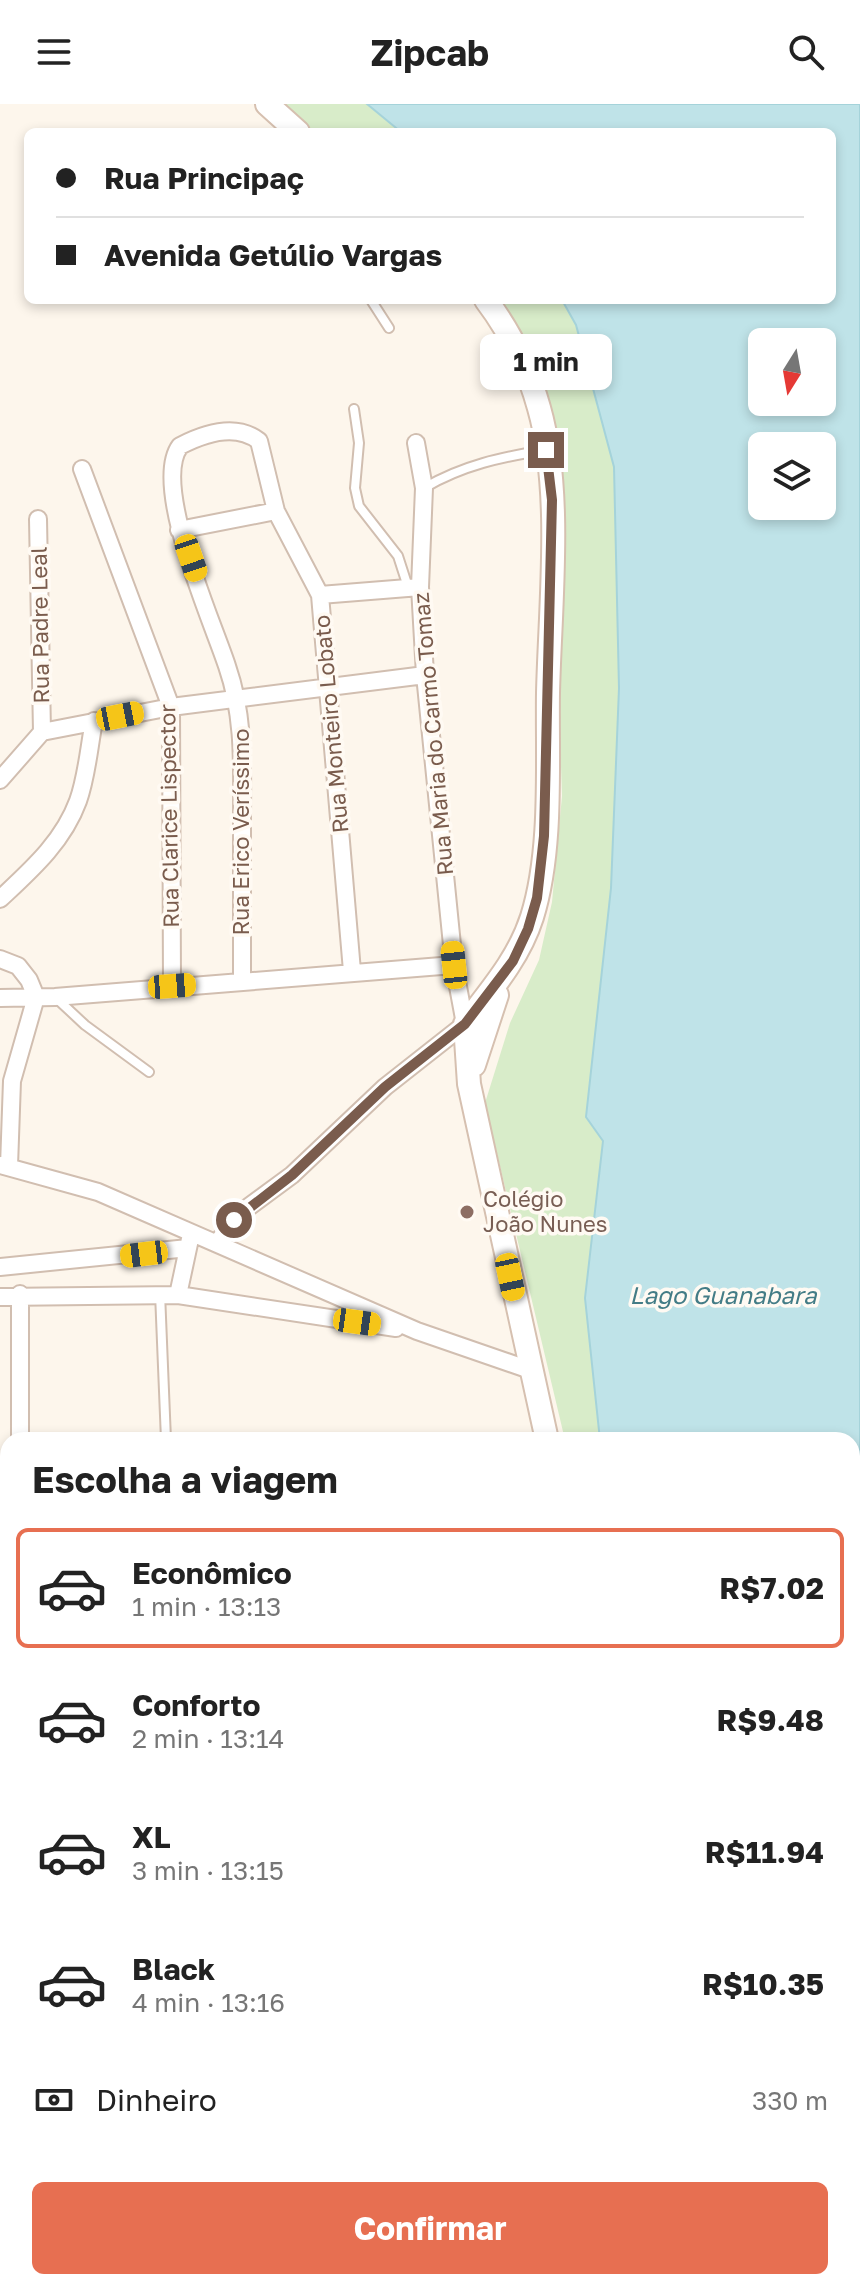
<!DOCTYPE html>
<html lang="pt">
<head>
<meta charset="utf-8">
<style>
  :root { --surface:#fff; --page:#f2f2f2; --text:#222; --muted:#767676; --line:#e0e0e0; --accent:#e76f51 }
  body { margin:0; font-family:"Golos Text",sans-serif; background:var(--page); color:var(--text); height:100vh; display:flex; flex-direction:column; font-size:30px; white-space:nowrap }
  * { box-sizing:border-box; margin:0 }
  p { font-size:26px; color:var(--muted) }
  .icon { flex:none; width:44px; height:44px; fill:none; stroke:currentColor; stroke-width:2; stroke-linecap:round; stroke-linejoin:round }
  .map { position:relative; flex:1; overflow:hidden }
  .sheet { position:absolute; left:0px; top:1328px; width:860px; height:858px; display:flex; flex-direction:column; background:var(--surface); border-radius:24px 24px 0 0; box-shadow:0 4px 12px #0003 }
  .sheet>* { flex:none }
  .banner { position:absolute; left:24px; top:24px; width:812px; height:176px; border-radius:12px; box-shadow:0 4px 12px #0003; display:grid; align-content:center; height:176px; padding:0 32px; background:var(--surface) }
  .needle { width:52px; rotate:191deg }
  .fabs { position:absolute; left:748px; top:224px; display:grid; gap:16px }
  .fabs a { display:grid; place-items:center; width:88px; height:88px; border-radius:12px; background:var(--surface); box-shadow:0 4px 12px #0003; font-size:40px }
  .end { position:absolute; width:36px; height:36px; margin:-18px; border:10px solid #7a5c4d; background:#fff; box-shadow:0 0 0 4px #fff }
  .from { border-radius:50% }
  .bubble { position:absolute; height:56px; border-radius:12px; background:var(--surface); box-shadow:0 4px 12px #0003; font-size:26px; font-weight:700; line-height:56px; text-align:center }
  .car { position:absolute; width:24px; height:48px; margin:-24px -12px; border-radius:10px; box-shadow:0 0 6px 2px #0007; background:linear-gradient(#f5c518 24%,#345 0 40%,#f5c518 0 76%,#345 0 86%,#f5c518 0) }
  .banner b { display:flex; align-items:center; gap:28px; height:76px; font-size:30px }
  .banner b+b { border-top:2px solid var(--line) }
  .banner i { width:20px; height:20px; background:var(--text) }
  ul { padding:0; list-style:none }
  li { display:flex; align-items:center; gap:24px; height:120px; margin:0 16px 12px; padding:0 16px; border:4px solid transparent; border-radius:12px }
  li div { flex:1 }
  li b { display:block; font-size:30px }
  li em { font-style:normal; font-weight:700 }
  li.current { border-color:var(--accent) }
  li>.icon { width:72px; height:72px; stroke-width:1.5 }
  h2 { padding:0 32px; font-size:36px; line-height:96px }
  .pay { display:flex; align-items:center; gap:20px; height:88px; padding:0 32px; font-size:30px }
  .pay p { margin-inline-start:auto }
  .action { display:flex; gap:16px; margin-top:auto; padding:16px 32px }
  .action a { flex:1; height:92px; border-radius:12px; background:var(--accent); color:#fff; font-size:32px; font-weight:700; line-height:92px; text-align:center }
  header { display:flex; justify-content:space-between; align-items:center; height:104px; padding:0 32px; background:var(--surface); font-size:36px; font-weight:700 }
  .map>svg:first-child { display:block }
</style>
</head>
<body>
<header><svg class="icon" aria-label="menu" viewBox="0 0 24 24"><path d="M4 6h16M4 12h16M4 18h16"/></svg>Zipcab<svg class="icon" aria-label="search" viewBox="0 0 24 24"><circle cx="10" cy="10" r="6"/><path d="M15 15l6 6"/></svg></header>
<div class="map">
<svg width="860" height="2185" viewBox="0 0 860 2185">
  <rect width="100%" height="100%" fill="#fdf6ec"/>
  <path fill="#d8ecc9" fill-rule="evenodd" d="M 267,0 L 860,0 L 860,1867 L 852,1860 L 852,1336 L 565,1336 L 485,999 L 510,919 L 539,856 L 552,798 L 562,692 L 552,396 L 540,306 L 486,196 L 832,196 L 832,28 L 298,28 ZM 762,238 L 822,238 L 822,298 L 762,298 ZM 762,342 L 822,342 L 822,402 L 762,402 Z
    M 8,1457 L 8,1612 L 0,1629 L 0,1463 Z
    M 852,1913 L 860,1919 L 860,2185 L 730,2185 L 737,2178 L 852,2178 Z"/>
  <path fill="#bfe3e8" stroke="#a5d3da" stroke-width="2" fill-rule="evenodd" d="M 367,0 L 860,0 L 860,1511 L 852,1514 L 852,1336 L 600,1336 L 585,1194 L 603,1037 L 586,1013 L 611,784 L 619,584 L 614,363 L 576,221 L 562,196 L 832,196 L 832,28 L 401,28 ZM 762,238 L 822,238 L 822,298 L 762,298 ZM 762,342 L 822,342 L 822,402 L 762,402 Z"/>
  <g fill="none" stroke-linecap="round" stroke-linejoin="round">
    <path stroke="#a5d3da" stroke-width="5" d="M 852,1913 L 860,1919"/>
    <path stroke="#bfe3e8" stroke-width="32" d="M 0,1534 L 8,1523"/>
    <g stroke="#d1beb0" stroke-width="12">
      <path id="lane" d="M 371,196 L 389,224
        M 354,305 L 359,339 L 355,384 L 359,402 L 398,452 L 408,483
        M 424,384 C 463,361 502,353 545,346
        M 55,893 L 85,921 L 149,968
        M 160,1189 L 166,1336"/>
    </g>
    <g stroke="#d1beb0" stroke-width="20">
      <path id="street" d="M 82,365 L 171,603 L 172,882
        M 38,415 L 42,628
        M 179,426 L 276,407
        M 320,491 L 420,483
        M 42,628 L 171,603 L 425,571
        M 0,676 L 42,628
        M 0,795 C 31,766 63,738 78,697 C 87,672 89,643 94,617
        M 0,855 L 18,862 L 29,876 L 36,893 L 12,977 L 9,1062
        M 242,876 C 242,824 242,771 242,718 C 242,664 245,614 227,562 C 212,516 151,381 180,342 C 205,329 236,319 259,337 L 276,407 L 320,491 L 352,867
        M 0,894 L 55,893 L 454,861
        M 0,1061 L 98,1088 L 417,1227 L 530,1266
        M 217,1139 L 239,1110 L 292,1071 L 385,983 L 465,920 L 454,861 L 425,571 L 420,483 L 424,384 L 416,339
        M 0,1163 L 188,1144
        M 20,1190 L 20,1336
        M 178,1191 L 190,1135
        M 0,1193 L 178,1191 L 396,1224
        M 852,1665 L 860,1665
        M 0,2024 L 8,2013
        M 254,2178 L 260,2185"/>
    </g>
    <g stroke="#d6c0b0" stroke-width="26">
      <path id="secondary" d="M 267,0 L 298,28
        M 486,196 C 511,229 528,264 539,304 C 563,388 550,501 548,589 C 547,659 553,746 532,813 C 519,854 491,886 465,920 L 469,980 L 547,1336
        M 474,961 L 497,891
        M 852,1869 L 860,1875"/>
    </g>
    <use href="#lane" stroke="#fff" stroke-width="8"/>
    <use href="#street" stroke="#fff" stroke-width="16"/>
    <use href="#secondary" stroke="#fff" stroke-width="22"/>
  </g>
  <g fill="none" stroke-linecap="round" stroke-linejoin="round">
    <path stroke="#7a5c4d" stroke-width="10" d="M 234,1116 L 292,1071 L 385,983 L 465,920 L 513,857 L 528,825 L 537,794 L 544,732 L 552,396 L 546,346"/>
  </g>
  <circle fill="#8d6e63" stroke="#fffaf3" stroke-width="3" cx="467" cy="1108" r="8"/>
  <g text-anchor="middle" stroke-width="7" stroke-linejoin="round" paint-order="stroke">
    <g font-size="22" fill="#7a5c4d" stroke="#fffaf3">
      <text transform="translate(40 521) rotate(-91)" y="8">Rua Padre Leal</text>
      <text transform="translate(331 620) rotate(-95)" y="8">Rua Monteiro Lobato</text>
      <text transform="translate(433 630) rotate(-95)" y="8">Rua Maria do Carmo Tomaz</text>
      <text transform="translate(169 712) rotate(-91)" y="8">Rua Clarice Lispector</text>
      <text transform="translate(241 728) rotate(-90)" y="8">Rua Erico Veríssimo</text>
    </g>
    <g font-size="22" fill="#785e54" stroke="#fffaf3" text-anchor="start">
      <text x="483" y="1103">Colégio<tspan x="483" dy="25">João Nunes</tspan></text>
    </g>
    <g font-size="24" font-style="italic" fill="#437c86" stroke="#fffaf3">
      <text x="723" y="1200">Lago Guanabara</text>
    </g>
  </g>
</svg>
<div class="fabs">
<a><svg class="needle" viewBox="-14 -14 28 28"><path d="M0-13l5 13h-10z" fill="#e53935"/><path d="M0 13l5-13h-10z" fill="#767676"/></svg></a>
<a><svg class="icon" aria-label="layers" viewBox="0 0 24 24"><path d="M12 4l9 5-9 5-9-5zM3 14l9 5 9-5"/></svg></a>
</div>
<i class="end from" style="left:234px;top:1116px"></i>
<i class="end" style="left:546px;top:346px"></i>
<div class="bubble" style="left:480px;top:230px;width:132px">1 min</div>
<i class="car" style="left:191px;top:454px;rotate:161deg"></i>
<i class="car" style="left:120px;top:612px;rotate:79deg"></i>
<i class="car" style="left:454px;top:861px;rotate:354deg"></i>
<i class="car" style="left:172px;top:882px;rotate:86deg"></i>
<i class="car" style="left:144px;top:1150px;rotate:263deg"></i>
<i class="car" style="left:510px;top:1173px;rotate:168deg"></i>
<i class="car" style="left:357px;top:1218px;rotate:98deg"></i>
<div class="banner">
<b><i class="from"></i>Rua Principaç</b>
<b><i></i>Avenida Getúlio Vargas</b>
</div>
<section class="sheet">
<h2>Escolha a viagem</h2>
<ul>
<li class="current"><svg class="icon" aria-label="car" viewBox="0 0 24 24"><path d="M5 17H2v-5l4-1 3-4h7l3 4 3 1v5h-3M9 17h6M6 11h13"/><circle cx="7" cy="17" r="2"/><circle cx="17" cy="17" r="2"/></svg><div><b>Econômico</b><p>1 min · 13:13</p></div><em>R$7.02</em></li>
<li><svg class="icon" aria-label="car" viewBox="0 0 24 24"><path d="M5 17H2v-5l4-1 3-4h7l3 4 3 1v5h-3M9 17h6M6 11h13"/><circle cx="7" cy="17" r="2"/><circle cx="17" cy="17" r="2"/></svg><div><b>Conforto</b><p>2 min · 13:14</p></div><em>R$9.48</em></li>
<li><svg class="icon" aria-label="car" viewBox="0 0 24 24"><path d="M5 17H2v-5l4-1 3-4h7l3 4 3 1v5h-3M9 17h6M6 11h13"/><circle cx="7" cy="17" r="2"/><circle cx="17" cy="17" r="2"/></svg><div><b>XL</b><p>3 min · 13:15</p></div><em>R$11.94</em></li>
<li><svg class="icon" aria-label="car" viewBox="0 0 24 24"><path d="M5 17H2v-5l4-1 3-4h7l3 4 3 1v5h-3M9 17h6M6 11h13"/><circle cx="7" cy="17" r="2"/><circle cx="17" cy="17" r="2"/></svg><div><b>Black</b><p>4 min · 13:16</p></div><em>R$10.35</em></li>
</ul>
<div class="pay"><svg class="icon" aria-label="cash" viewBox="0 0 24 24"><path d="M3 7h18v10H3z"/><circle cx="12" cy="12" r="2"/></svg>Dinheiro<p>330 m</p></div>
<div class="action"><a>Confirmar</a></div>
</section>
</div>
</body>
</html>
